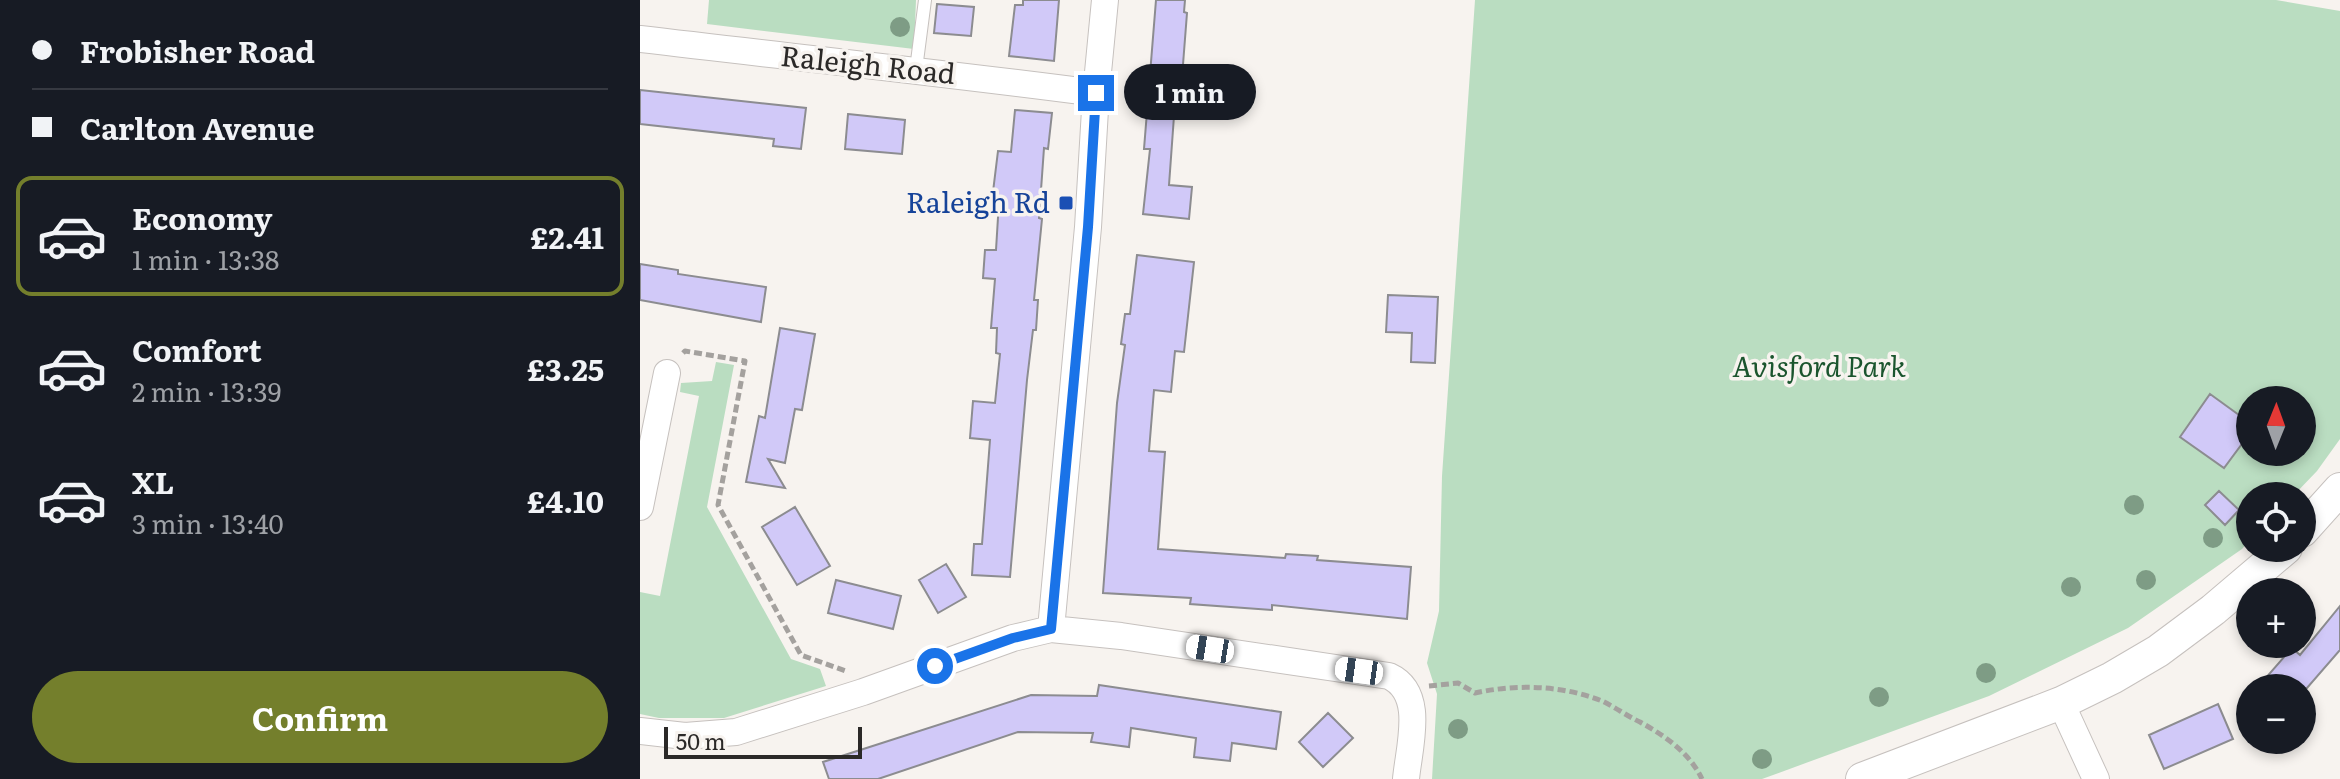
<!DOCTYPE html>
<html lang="en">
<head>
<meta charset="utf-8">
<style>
  :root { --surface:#171b24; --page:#20242c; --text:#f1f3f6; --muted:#9ea1a6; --line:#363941; --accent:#747f2c }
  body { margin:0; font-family:Literata,serif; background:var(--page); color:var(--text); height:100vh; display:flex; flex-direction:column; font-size:30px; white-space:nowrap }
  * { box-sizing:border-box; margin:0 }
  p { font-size:26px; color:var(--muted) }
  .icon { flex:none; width:44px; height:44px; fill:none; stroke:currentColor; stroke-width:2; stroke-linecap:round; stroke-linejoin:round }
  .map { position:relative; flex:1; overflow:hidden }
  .side { display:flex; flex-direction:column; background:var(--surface); width:640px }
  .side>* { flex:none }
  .hud { display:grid; align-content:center; height:176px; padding:0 32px; background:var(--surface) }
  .needle { width:52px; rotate:1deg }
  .tools { position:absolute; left:1596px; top:386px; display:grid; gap:16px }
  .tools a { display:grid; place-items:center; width:80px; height:80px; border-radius:50%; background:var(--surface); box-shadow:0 4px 12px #0003; font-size:40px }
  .scale { position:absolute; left:24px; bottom:20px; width:198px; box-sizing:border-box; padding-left:8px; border:4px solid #2b2928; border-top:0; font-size:22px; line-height:28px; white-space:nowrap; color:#2b2928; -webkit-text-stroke:6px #f7f3ef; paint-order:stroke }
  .end { position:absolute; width:36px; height:36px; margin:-18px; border:10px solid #1a73e8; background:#fff; box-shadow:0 0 0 4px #fff }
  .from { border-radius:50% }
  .bubble { position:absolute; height:56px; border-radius:28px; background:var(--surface); box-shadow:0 4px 12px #0003; font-size:26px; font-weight:700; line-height:56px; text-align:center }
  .car { position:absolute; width:24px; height:48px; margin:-24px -12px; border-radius:10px; box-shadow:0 0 6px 2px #0007; background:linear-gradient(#fff 24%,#345 0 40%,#fff 0 76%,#345 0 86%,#fff 0) }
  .hud b { display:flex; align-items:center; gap:28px; height:76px; font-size:30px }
  .hud b+b { border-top:2px solid var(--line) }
  .hud i { width:20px; height:20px; background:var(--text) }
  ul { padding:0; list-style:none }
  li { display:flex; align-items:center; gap:24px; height:120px; margin:0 16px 12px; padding:0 16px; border:4px solid transparent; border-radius:16px }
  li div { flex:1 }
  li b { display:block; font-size:30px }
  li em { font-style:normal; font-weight:700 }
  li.current { border-color:var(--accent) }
  li>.icon { width:72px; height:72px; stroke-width:1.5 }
  .cta { display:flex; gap:16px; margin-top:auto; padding:16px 32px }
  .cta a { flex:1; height:92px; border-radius:48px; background:var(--accent); color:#fff; font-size:32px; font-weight:700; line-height:92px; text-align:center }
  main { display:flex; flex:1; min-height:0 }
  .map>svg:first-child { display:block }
</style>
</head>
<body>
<main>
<section class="side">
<div class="hud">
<b><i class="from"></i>Frobisher Road</b>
<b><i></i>Carlton Avenue</b>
</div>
<ul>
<li class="current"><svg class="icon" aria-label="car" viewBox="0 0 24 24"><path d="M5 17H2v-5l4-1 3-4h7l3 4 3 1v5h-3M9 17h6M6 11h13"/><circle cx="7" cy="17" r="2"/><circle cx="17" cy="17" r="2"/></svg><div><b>Economy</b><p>1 min · 13:38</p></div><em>£2.41</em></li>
<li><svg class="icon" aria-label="car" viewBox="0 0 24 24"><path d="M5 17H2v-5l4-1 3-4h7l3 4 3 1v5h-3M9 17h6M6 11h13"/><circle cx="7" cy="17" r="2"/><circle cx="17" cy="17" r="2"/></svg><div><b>Comfort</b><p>2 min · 13:39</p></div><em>£3.25</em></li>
<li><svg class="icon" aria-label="car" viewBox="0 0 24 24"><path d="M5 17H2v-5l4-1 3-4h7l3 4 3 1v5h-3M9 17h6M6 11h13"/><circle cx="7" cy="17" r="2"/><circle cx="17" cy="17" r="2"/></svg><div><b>XL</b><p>3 min · 13:40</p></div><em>£4.10</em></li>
</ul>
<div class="cta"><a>Confirm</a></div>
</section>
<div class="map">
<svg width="1700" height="779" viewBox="0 0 1700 779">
  <rect width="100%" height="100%" fill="#f7f3ef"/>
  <path fill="#baddc1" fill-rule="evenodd" d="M 69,0 L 276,0 L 274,49 L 67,24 Z
    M 835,0 L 1636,0 L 1700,11 L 1700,439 L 1677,471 L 1653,496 L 1610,496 L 1610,540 L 1602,549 L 1488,628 L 1349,696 L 1122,779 L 792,779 L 797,694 L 787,663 L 799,611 L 802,476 ZM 1610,400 L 1662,400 L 1662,452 L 1610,452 Z
    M 76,362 L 94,365 L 67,507 L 151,659 L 180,669 L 186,686 L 84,718 L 19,718 L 0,714 L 0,592 L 20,596 L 59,396 L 40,392 L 41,383 L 72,381 Z"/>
  <path fill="#d1c9f8" stroke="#8c8c90" stroke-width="2" d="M 383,0 L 419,0 L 414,61 L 369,56 L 375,5 L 383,5 Z
    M 516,0 L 545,0 L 544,12 L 547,13 L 539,116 L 534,116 L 529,185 L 552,187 L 549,219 L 503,214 L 510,149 L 504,149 Z
    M 297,4 L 334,7 L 331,36 L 294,33 Z
    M 0,90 L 166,108 L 161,149 L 133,146 L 134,139 L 0,124 Z
    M 375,110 L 412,113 L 408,149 L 404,148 L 399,218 L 402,219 L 394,300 L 398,300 L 396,330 L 393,330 L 387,380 L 370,577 L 332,575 L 334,544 L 342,544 L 350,440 L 330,438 L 333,401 L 355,403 L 360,354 L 356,353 L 357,328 L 351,328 L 355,279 L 343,278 L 345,250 L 356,250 L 359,201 L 352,200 L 358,151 L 371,152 Z
    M 208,114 L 265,120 L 262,154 L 205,149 Z
    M 497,255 L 554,262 L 544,352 L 535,351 L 531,392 L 514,390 L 509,451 L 525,452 L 518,549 L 645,558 L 646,554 L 678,556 L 677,560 L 771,567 L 767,619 L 632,605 L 632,610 L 550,604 L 551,598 L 463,593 L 477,403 L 485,345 L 481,344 L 485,314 L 490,314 Z
    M 0,264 L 38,270 L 38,274 L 126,287 L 121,322 L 0,300 Z
    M 748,295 L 798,297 L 795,363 L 771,362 L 772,333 L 746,332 Z
    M 140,328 L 175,334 L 162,410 L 155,409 L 145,463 L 128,459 L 145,488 L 106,482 L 119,416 L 125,418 Z
    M 1570,394 L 1610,423 L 1610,433 L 1584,468 L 1540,437 Z
    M 1579,491 L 1599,510 L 1585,525 L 1565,505 Z
    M 155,507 L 190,566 L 157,585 L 122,527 Z
    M 306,564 L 326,597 L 298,613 L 279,580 Z
    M 196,580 L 261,596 L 253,629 L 188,613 Z
    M 1700,606 L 1700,650 L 1667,688 L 1617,688 L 1652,648 L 1660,655 Z
    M 459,685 L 641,712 L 636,749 L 592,743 L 590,761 L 554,757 L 556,738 L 491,728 L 489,747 L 451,742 L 453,733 L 378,732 L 238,779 L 189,779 L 183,762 L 391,695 L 457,696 Z
    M 1578,704 L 1593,739 L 1524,769 L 1509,735 Z
    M 688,713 L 713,738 L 683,767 L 659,742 Z"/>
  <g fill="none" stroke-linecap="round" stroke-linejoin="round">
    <g stroke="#c6c1be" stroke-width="14">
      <path id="service" d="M 276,69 L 285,0"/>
    </g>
    <g stroke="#c6c1be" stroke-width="28">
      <path id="minor" d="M 0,39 C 152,57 304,73 456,93
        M 0,507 L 27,373
        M 411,629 L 448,227 L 456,93 L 465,0
        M 1421,703 L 1456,779
        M 0,731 L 45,736 L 96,732 L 223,692 L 373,638 L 411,629 L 481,636 L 749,676 C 786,693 769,746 766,779"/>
    </g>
    <g stroke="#c6c1be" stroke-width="34">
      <path id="tertiary" d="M 1662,531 L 1700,489
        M 1222,779 L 1421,703 L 1472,678 L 1518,651 L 1573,610 L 1646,548"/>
    </g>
    <path stroke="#a4a19e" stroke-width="5" stroke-dasharray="8 4" stroke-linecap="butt" d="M 43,353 L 45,351 L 105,361 L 78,505 L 161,655 L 206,671
      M 789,686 L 818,683 L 835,693 C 876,684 922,685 962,701 C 975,707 987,716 1000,722 C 1025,736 1049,752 1062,779"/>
    <use href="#service" stroke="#fff" stroke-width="12"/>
    <use href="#minor" stroke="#fff" stroke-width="26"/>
    <use href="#tertiary" stroke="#fff" stroke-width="32"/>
  </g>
  <g fill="#7e9c85">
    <circle cx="260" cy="27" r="10"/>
    <circle cx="1494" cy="505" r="10"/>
    <circle cx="1573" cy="538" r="10"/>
    <circle cx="1506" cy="580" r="10"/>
    <circle cx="1431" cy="587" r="10"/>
    <circle cx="1346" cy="673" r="10"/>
    <circle cx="1239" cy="697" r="10"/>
    <circle cx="818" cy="729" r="10"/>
    <circle cx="1122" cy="759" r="10"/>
  </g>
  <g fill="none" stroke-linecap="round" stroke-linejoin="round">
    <path stroke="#1a73e8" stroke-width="10" d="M 295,666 L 373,638 L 411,629 L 448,227 L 456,93"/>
  </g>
  <rect fill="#1a4fb4" stroke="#f7f3ef" stroke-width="3" x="418" y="195" width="16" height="16" rx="4"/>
  <g text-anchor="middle" stroke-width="7" stroke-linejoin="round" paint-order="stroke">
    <g font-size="28" fill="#2b2928" stroke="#f7f3ef">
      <text transform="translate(228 65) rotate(6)" y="10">Raleigh Road</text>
    </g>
    <g font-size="28" fill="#164399" stroke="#f7f3ef" text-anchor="end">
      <text x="410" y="213">Raleigh Rd</text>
    </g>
    <g font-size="28" font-style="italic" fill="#1b552e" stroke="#f7f3ef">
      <text x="1179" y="377">Avisford Park</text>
    </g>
  </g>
</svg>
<div class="tools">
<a><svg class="needle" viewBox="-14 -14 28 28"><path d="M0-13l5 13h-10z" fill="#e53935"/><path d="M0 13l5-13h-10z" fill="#9ea1a6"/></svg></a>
<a><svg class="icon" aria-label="locate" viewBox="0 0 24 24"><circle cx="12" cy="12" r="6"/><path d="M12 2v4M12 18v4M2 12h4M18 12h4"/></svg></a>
<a>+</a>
<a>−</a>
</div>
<div class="scale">50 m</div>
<i class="end from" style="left:295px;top:666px"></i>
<i class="end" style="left:456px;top:93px"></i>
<div class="bubble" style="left:484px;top:64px;width:132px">1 min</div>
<i class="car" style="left:570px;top:649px;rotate:279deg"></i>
<i class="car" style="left:719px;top:671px;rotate:278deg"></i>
</div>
</main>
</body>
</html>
